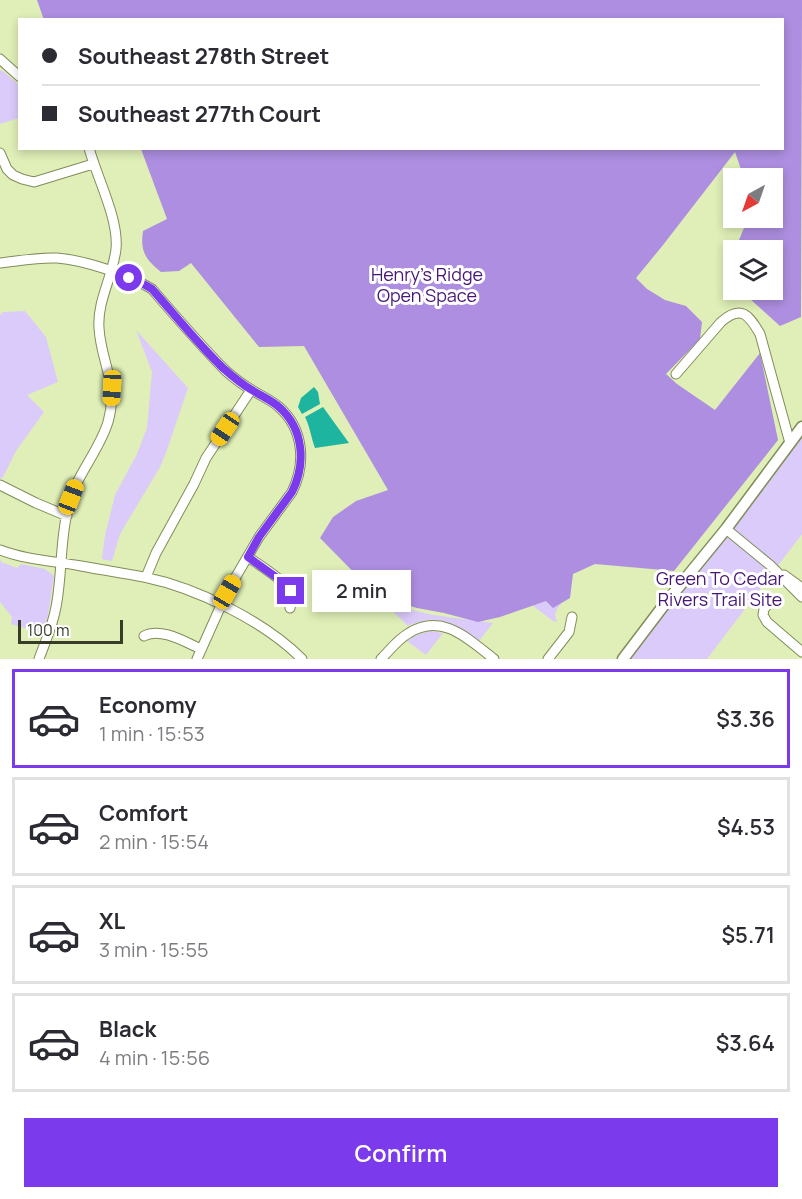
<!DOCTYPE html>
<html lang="en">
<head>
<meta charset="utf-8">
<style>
  :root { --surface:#fff; --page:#f7f7f7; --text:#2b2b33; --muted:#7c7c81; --line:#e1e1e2; --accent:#7c3aed }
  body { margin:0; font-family:Manrope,sans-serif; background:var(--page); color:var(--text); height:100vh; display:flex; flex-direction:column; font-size:22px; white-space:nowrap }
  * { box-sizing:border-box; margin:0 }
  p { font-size:20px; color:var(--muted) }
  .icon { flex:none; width:33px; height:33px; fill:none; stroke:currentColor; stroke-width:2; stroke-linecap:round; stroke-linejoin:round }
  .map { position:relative; height:659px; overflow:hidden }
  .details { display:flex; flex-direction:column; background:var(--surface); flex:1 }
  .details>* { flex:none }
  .top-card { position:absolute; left:18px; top:18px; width:766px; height:132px; border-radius:0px; box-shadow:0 3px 9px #0003; display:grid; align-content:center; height:132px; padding:0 24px; background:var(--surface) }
  .needle { width:39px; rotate:220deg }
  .fabs { position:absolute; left:723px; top:168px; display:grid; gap:12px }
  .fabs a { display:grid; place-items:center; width:60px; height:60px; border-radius:0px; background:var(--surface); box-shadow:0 3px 9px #0003; font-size:30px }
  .scale { position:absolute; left:18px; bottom:15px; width:105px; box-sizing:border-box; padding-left:6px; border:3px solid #363c26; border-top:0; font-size:16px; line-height:21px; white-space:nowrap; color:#363c26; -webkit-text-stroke:4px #fff; paint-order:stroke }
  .end { position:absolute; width:27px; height:27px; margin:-14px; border:8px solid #7c3aed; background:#fff; box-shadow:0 0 0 3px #fff }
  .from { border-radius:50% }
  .bubble { position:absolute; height:42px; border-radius:0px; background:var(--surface); box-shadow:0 3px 9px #0003; font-size:20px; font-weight:600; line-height:42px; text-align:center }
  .car { position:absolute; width:18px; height:36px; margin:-18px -9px; border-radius:8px; box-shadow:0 0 4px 2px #0007; background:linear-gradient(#f5c518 24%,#345 0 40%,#f5c518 0 76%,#345 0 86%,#f5c518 0) }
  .top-card b { display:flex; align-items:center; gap:21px; height:57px; font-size:22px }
  .top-card b+b { border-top:2px solid var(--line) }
  .top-card i { width:15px; height:15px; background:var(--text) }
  ul { padding:10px 0 0; list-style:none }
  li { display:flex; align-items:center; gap:18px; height:99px; margin:0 12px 9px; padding:0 12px; border:3px solid var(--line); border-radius:0px }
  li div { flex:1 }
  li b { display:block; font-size:22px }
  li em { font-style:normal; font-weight:600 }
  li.active { border-color:var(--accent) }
  li>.icon { width:54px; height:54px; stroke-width:1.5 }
  .cta { display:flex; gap:12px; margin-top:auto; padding:12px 24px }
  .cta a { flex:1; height:69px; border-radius:0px; background:var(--accent); color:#fff; font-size:24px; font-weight:600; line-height:69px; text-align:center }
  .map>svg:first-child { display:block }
</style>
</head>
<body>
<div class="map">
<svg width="802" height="659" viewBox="0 0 802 659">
  <rect width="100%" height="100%" fill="#dfefb7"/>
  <path fill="#dbcbfa" d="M 0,70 L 3,71 L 20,86 L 19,118 L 0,124 Z
    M 25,311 L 46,337 L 58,382 L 27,395 L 44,412 L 16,451 L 2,479 L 0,478 L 0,315 L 3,312 Z
    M 136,330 L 188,388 L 166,453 L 160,467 L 120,534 L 112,561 L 102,559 L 105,535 L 115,495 L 137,454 L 147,428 L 152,372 Z
    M 802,429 L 802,534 L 707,659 L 627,659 Z
    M 0,558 L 1,562 L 17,568 L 21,564 L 45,569 L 54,576 L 48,616 L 42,633 L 11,624 L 12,617 L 0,602 Z
    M 553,599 L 561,604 C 555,610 554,615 557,622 L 553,621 L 532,605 Z
    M 384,603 L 433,615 L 493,623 L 479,641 C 455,623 437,612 408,626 Z
    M 430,631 L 443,633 L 426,655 L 407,641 L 417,635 Z"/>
  <path fill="#ad8ee0" d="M 37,0 L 802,0 L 801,317 L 780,326 L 740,290 L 772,290 L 772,250 L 735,250 L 748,218 L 772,218 L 772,178 L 744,178 L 735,152 L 663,245 L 636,278 L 647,289 L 665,300 L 686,306 L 702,322 L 700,339 L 666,374 L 677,384 L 715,410 L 760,353 L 778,440 L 674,571 L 595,564 L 573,574 L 570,598 L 553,608 L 546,601 L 500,617 L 478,622 L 444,613 L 417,608 L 377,596 L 320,538 L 333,517 L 356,501 L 388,490 L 304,346 L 259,347 L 191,263 L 179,271 L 161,272 C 145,259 140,251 143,231 L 167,219 L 141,149 L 783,148 L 783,20 L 44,20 Z"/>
  <path fill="#1db4a0" d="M 314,387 L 318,392 L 320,404 L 302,414 L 298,407 L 301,398 Z
    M 323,407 L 349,443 L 315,448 C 311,437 310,427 305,417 Z"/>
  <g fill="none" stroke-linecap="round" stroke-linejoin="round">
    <g stroke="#808d5a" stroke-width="11">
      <path id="minor" d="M 0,59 L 20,77
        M 0,153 L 7,169 L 13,175 L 22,179 L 34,182 L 93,164
        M 0,263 C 18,261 40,257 57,258 C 84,260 129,275 152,289 C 176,317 200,345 226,371 C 234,378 243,385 252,390 C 261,396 271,400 279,407 C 304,429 306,464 292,492 L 259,537 L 227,592 L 197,659
        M 676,374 L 721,322 C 741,304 749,315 760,334 L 790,443
        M 0,485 L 36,503 L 67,516
        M 726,529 L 770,565 L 802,597
        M 0,550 C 26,560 54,561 81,566 C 102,570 123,573 144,577 C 197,588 264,621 302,659
        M 248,557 C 258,564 284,580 290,590 C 293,596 292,602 290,608
        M 784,575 L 802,588
        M 146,577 L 156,553 L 194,484 L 206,458 L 251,390
        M 771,601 L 764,609 L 763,615 L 767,622 L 802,652
        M 144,636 C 161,627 185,642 201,649
        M 39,659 C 45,642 53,625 56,607 C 62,577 60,543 67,513 C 70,504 72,495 75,487 C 85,465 101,445 108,422 C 119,384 101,363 99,328 C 97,301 113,276 116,249 C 119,219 97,178 89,148
        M 381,659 C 390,650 398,639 409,633 C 443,612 469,640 494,659
        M 548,659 L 569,632 L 572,617"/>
    </g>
    <g stroke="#808d5a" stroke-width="13">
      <path id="major" d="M 623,659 L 664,605 L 726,529 L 802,427"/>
    </g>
    <use href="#minor" stroke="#fff" stroke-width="9"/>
    <use href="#major" stroke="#fff" stroke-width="10"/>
  </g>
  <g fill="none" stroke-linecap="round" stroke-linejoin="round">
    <path stroke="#7c3aed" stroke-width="8" d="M 129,278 L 140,282 L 152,289 C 175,315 197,343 223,368 C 232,376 241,384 252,390 C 261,396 271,400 279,407 C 304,429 306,464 292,492 L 259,537 L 248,557 L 287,585 L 291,591"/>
  </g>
  <g text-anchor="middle" stroke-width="6" stroke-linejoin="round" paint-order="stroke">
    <g font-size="18" fill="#461676" stroke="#fff">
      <text x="427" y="281">Henry's Ridge<tspan x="427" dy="21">Open Space</tspan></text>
      <text x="720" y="585">Green To Cedar<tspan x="720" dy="21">Rivers Trail Site</tspan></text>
    </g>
  </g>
</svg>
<div class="fabs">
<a><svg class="needle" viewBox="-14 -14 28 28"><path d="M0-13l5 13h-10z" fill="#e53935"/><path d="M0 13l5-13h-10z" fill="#7c7c81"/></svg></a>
<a><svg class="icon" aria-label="layers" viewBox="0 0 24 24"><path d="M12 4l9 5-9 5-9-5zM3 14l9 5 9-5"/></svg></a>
</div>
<div class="scale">100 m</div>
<i class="end from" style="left:129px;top:278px"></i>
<i class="end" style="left:291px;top:591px"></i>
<div class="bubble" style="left:312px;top:570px;width:99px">2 min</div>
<i class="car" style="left:112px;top:388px;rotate:183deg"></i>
<i class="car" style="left:225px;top:429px;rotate:214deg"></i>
<i class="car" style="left:71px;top:497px;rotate:21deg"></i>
<i class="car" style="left:227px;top:592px;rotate:30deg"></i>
<div class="top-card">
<b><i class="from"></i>Southeast 278th Street</b>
<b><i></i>Southeast 277th Court</b>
</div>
</div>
<section class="details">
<ul>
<li class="active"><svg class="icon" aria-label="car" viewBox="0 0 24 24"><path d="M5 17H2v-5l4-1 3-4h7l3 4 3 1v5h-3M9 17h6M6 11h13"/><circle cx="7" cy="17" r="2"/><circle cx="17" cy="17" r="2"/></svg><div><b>Economy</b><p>1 min · 15:53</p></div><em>$3.36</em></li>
<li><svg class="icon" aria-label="car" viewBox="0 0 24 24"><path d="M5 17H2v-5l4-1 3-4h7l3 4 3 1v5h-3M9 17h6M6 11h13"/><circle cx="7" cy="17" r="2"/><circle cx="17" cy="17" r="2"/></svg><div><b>Comfort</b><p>2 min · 15:54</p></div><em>$4.53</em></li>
<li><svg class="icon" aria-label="car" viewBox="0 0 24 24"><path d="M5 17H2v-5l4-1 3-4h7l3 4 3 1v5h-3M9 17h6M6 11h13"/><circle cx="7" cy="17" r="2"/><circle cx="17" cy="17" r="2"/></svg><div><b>XL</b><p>3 min · 15:55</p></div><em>$5.71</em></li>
<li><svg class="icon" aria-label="car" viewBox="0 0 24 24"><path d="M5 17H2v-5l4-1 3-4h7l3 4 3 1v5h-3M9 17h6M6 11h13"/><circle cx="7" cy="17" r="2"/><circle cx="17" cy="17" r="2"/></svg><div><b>Black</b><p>4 min · 15:56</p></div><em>$3.64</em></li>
</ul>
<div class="cta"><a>Confirm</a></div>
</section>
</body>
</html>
